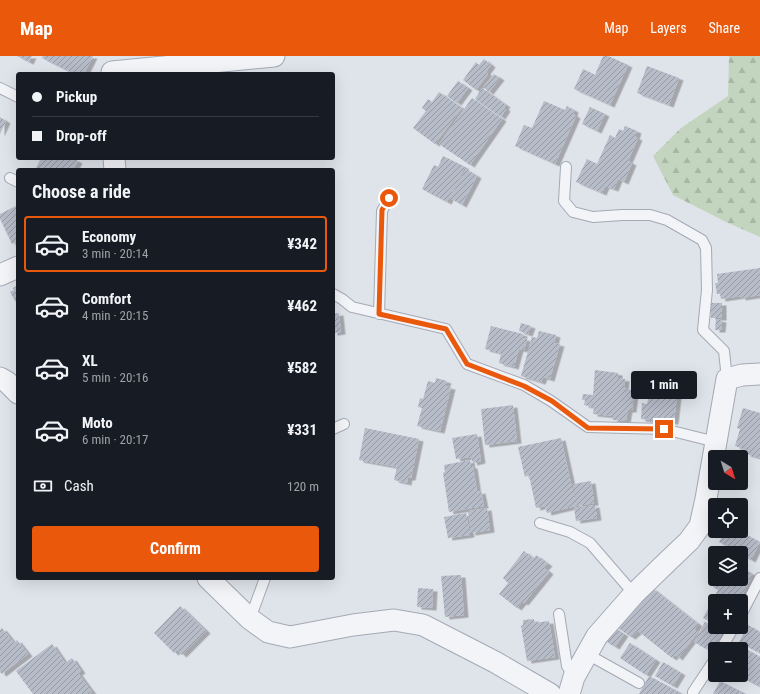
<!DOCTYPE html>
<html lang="en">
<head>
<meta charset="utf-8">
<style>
  :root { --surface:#171b24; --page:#20242c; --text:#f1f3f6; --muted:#9ea1a6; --line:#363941; --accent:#ea580c }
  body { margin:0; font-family:"Roboto Condensed",sans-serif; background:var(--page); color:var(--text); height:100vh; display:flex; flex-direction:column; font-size:15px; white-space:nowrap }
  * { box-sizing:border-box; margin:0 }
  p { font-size:13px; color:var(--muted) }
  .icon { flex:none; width:22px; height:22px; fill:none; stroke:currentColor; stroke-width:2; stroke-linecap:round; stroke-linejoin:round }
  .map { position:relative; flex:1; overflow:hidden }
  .details { position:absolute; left:16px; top:112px; width:319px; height:412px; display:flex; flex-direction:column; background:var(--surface); border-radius:4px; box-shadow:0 4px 16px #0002 }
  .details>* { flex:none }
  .hud { position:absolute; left:16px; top:16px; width:319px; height:88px; border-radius:4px; box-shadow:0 4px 16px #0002; display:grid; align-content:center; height:88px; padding:0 16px; background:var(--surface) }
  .needle { width:26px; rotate:142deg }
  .fabs { position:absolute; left:708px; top:394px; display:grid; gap:8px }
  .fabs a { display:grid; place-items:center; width:40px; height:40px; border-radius:4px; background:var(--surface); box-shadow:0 4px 16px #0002; font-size:20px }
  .end { position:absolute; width:18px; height:18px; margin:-9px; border:5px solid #ea580c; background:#fff; box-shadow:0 0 0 2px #fff }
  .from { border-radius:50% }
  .bubble { position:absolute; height:28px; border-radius:4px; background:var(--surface); box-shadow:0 4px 16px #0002; font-size:13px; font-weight:700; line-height:28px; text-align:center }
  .hud b { display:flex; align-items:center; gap:14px; height:38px; font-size:15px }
  .hud b+b { border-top:1px solid var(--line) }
  .hud i { width:10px; height:10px; background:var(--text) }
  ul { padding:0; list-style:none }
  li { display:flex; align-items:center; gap:12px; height:56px; margin:0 8px 6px; padding:0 8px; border:2px solid transparent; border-radius:4px }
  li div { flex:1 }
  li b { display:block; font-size:15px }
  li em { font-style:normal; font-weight:700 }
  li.active { border-color:var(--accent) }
  li>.icon { width:36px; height:36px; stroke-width:1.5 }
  h2 { padding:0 16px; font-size:18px; line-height:48px }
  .pay { display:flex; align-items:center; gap:10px; height:44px; padding:0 16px; font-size:15px }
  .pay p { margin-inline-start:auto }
  .button { display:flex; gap:8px; margin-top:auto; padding:8px 16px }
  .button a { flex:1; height:46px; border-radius:4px; background:var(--accent); color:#fff; font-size:16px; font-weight:700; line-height:46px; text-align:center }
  header { display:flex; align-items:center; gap:24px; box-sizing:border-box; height:56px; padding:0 20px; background:var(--accent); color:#fff }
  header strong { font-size:19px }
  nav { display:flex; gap:22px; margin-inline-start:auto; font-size:14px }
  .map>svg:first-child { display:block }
</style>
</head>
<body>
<header>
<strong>Map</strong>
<nav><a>Map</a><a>Layers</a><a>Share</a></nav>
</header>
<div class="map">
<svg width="760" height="638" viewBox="0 0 760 638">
  <defs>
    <pattern id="forest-firs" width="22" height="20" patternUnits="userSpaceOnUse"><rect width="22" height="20" fill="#c4d5bf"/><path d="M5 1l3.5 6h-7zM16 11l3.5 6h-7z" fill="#a8b7a5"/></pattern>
    <pattern id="building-hatch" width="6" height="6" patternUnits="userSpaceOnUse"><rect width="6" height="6" fill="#b6bcc8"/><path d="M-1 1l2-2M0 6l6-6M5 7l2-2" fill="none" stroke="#9499a4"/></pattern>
    <filter id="shadow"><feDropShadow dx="4.5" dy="2.5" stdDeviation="0" flood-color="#0004"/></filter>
  </defs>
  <rect width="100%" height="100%" fill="#dfe3ea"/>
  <path fill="url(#forest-firs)" d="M 729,0 L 760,0 L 760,181 L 726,166 L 673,139 L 653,100 L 681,72 L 728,40 Z"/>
  <path fill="url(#building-hatch)" filter="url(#shadow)" d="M 17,0 L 32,0 L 29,6 Z
    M 43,0 L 93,0 L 84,18 L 74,18 L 42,2 Z
    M 603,0 L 608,0 L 628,9 L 610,49 L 574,33 L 583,13 L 595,19 Z
    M 484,3 L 491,9 L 486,16 L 488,18 L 476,34 L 463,24 L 476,6 L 479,9 Z
    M 647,10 L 679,22 L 669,49 L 637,37 Z
    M 494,18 L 500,22 L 489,36 L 483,31 Z
    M 458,25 L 468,32 L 457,47 L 447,40 Z
    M 482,32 L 506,49 L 504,51 L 506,53 L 501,61 L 475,43 Z
    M 439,36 L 462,52 L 435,88 L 413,72 L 426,55 L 422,52 L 428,43 L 432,46 Z
    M 472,42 L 502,63 L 470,109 L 439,88 Z
    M 544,45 L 565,54 L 567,50 L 574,54 L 573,58 L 576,60 L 555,108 L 515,90 L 524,69 L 532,72 Z
    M 590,51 L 605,58 L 597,75 L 582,68 Z
    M 0,61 L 6,65 L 0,78 Z
    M 625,70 L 637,75 L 635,81 L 638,82 L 628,105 L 632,107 L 624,126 L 618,123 L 614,133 L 605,130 L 602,137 L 576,126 L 587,103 L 597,108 L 610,79 L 615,82 L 619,73 L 623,75 Z
    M 443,100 L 465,111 L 447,146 L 422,133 L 434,109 L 438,111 Z
    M 41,102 L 72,102 L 78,105 L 73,114 L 35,114 Z
    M 466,113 L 477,120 L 462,149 L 450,142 Z
    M 18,149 L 18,185 L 12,188 L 0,163 L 0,158 Z
    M 760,212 L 760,239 L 741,242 L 741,240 L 721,243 L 720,238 L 717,238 L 715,227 L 718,227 L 717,218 Z
    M 18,229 L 18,250 L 10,236 L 14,234 L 13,232 Z
    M 711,247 L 722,247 L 722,262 L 711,262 Z
    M 339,257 L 341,276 L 333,277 L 333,258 Z
    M 716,263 L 722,264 L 721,274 L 715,274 Z
    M 521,267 L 531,270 L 528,278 L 519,275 Z
    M 491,270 L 523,278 L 522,282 L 527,283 L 524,294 L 519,293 L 514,311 L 499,307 L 501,297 L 485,293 Z
    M 539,275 L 556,279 L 554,287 L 560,288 L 550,323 L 543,321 L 541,326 L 521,320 L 532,281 L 537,282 Z
    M 595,314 L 618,317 L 618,322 L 625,323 L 624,332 L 632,334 L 631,338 L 634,338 L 632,354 L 628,354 L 626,365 L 613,364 L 613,360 L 593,358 L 594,351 L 584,349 L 585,344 L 582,344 L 583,338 L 593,339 Z
    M 436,322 L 447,325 L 445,330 L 451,331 L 440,375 L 417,370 L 422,352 L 418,351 L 420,342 L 423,343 L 428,325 L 435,327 Z
    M 665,335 L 674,336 L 673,340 L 677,340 L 674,366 L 641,363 L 642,347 L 647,348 L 649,339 L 664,340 Z
    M 513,349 L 517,385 L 485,389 L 481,353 Z
    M 743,352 L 760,357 L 760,402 L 746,398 L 747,394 L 735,390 L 740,373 L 737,372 Z
    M 365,372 L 419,383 L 411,422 L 408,422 L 407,427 L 394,424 L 397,411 L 359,404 Z
    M 477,378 L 481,405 L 473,407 L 471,401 L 456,403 L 452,382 Z
    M 561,382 L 576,450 L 547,457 L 545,450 L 536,452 L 529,419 L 525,421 L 518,391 Z
    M 470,404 L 471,410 L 473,410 L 477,436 L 481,435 L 484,450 L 449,456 L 443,417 L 445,416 L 444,409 Z
    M 591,425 L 594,447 L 577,450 L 573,428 Z
    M 595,449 L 597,462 L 576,465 L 574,452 Z
    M 487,452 L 490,474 L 471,477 L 468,455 Z
    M 466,457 L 470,479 L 448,482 L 444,461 Z
    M 725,475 L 739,475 L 760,486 L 751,504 L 741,498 L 741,497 L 739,497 L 719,486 Z
    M 524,495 L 534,503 L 536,499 L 548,508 L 544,512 L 549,516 L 524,547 L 522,546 L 517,552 L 499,538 L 508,527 L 503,522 Z
    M 741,512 L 753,518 L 739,545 L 715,545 L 715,568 L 703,562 L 718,534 L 713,531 L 718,523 L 741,523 Z
    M 461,519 L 464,559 L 445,561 L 441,520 Z
    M 418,532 L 433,533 L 432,552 L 417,551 Z
    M 652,532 L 698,568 L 694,574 L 698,576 L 678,602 L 675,599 L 672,602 L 638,575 L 631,581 L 614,569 Z
    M 180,550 L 206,575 L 182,599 L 177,594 L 174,597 L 154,577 Z
    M 534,563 L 534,567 L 549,565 L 555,601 L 527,605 L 521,570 L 523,569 L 523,564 Z
    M 705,566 L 723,575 L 712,596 L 694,586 Z
    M 748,569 L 760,576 L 760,592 L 758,596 L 739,586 Z
    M 613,571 L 624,578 L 615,591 L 604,584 Z
    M 2,572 L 14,587 L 17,584 L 28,598 L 2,618 L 0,616 L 0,574 Z
    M 630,587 L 656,604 L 646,619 L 620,602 Z
    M 52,588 L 65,607 L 72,602 L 81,615 L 78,617 L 92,636 L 89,638 L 33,638 L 16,615 Z
    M 741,593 L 747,596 L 748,594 L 760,601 L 760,631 L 737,619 L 741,619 L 741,609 L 744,603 L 741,601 Z
    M 663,606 L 681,617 L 673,630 L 655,620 Z
    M 649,620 L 679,636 L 678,638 L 639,638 Z
    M 720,625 L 746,638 L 713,638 Z"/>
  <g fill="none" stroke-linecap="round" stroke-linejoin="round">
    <g stroke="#a4a9b5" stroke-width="12">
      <path id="service" d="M 0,32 L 18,41
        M 566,111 L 564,145 L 573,156 L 593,161 L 622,159 L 650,159 L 667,164 L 702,184 L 706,192 L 707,234 L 703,274 L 724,295 L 727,323
        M 10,122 L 18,126
        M 333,238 L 342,243 L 352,251 L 446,273 L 467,308 L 524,329 L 551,345 L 588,371 L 664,373 L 716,386
        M 379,258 L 382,155 L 389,142
        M 333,373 L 344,368
        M 540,467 L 570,476 L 590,487 L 634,538
        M 559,558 L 567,610 L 574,621
        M 741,559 L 760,522
        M 250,563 L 265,522
        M 721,593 L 734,571
        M 587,598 L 639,627
        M 693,638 L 693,636 L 715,603"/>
    </g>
    <g stroke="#a4a9b5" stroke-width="23">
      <path id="minor" d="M 112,18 L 112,16 L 274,0
        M 114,102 L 115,114
        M 0,219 L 18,211
        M 0,322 L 7,326 L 18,337
        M 208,522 L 250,563 L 268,576 L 290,581 L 353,569 L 394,564 L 423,569 L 495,606 L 550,638
        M 569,638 L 574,621 L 597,580 L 634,538 L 668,505 L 689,485 L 700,470 L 706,443 L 727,323 L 742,319 L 760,318"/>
    </g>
    <use href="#service" stroke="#f2f4f8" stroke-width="10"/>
    <use href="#minor" stroke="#f2f4f8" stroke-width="21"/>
  </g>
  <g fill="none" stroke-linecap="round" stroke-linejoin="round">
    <path stroke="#ea580c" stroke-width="5" d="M 389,142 L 382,154 L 379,258 L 446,273 L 467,308 L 524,330 L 552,345 L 588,372 L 664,373"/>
  </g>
</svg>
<div class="fabs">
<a><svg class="needle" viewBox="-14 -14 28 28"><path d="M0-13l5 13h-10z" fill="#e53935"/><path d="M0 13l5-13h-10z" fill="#9ea1a6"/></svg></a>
<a><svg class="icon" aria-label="locate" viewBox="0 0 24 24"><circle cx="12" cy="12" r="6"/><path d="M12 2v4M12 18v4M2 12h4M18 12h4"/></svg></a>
<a><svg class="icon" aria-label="layers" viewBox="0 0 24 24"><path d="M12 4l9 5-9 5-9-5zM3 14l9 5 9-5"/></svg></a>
<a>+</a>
<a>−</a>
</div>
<i class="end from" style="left:389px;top:142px"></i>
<i class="end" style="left:664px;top:373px"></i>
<div class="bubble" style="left:631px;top:315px;width:66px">1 min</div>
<div class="hud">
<b><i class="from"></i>Pickup</b>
<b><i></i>Drop-off</b>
</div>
<section class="details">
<h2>Choose a ride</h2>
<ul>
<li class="active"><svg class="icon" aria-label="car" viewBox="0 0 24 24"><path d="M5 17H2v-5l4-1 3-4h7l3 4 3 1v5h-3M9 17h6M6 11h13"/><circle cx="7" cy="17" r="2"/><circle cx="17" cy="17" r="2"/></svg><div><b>Economy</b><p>3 min · 20:14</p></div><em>¥342</em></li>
<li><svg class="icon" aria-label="car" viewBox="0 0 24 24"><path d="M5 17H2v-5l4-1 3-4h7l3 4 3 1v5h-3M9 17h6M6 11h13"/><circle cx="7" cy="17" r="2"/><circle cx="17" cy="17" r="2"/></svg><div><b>Comfort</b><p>4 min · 20:15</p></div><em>¥462</em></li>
<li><svg class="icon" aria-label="car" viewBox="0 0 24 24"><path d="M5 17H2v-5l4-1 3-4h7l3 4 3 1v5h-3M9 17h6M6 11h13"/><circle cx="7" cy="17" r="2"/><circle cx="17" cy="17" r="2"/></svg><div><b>XL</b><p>5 min · 20:16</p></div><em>¥582</em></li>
<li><svg class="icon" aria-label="car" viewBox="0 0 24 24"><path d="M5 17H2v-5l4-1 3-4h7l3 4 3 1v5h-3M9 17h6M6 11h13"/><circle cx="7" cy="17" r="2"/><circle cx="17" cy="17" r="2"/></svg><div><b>Moto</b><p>6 min · 20:17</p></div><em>¥331</em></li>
</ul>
<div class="pay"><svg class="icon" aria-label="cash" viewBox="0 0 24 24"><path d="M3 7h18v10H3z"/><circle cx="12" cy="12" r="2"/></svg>Cash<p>120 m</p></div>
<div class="button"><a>Confirm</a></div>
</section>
</div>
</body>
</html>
